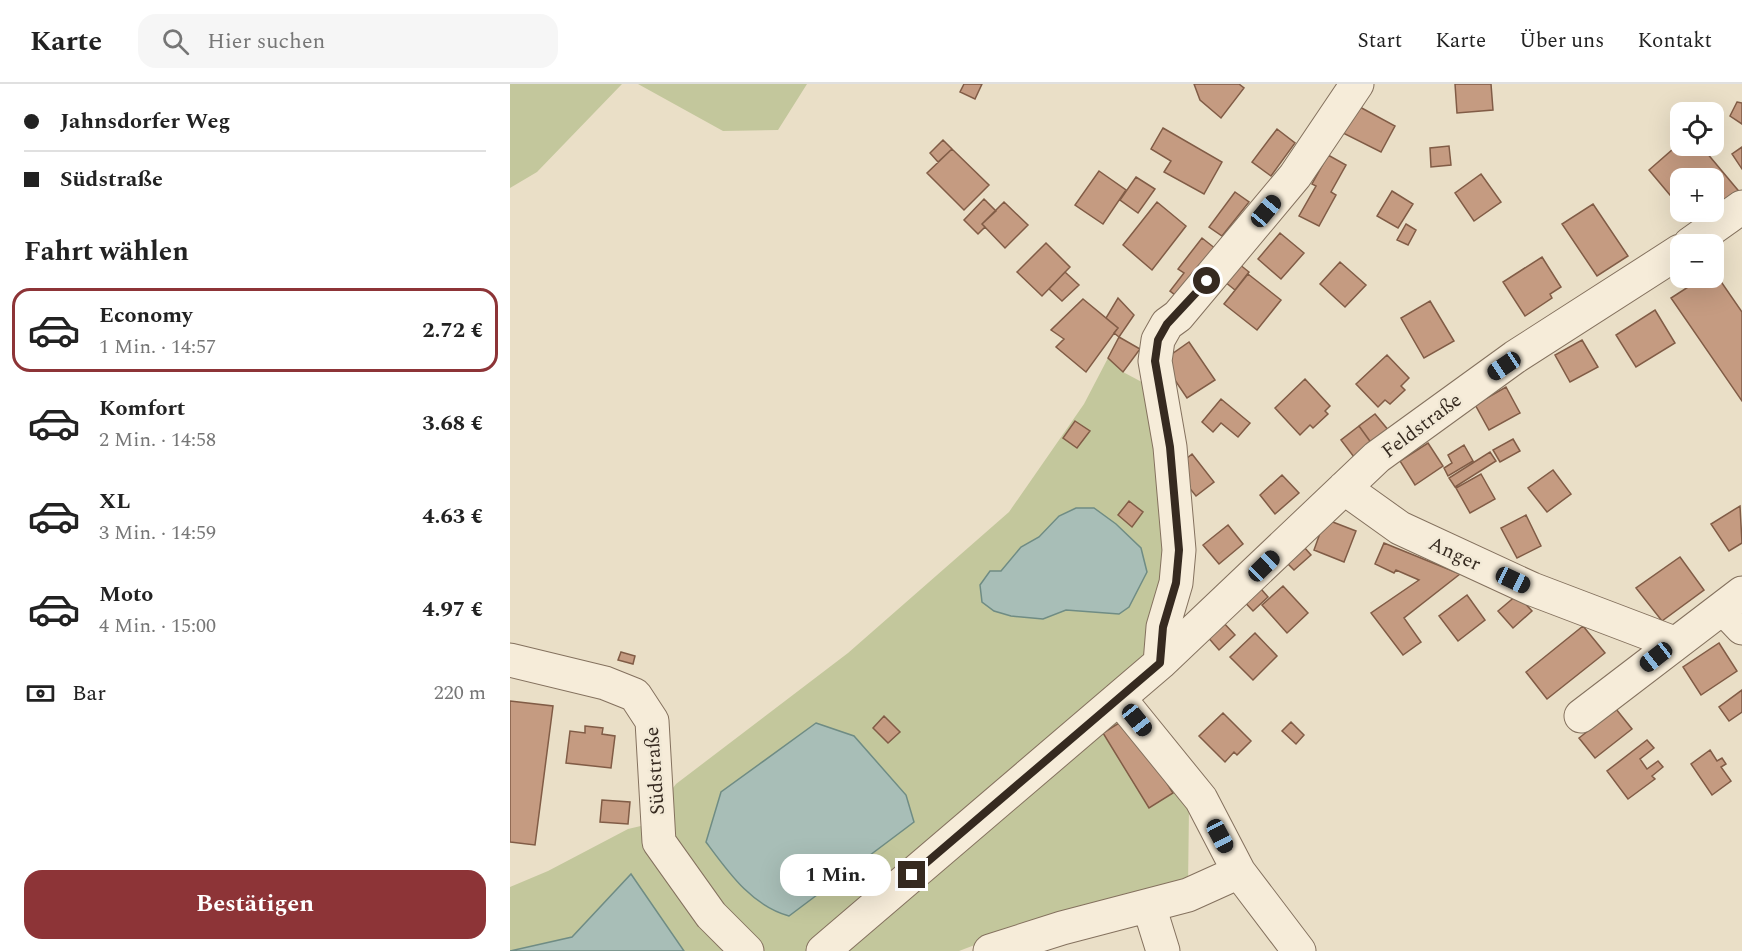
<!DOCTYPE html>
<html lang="de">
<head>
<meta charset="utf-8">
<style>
  :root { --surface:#fff; --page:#f6f6f6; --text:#222; --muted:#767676; --line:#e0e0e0; --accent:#8d3437 }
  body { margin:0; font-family:Spectral,serif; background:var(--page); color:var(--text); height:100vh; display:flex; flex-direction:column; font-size:22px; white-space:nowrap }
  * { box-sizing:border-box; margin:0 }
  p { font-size:20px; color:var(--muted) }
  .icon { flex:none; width:33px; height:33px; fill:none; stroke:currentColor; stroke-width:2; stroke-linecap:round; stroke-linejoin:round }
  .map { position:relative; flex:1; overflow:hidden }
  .sheet { display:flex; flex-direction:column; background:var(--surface); width:510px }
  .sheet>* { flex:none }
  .guide { display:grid; align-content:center; height:132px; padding:0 24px; background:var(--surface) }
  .buttons { position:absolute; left:1160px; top:18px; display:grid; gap:12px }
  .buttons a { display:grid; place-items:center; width:54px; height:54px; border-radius:12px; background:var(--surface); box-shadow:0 6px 24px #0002; font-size:30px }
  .end { position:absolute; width:27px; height:27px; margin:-14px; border:8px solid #362a20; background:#fff; box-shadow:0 0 0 3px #fff }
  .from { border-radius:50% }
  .bubble { position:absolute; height:42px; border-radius:18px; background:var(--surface); box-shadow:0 6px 24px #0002; font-size:20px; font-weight:700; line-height:42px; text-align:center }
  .car { position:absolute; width:18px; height:36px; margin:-18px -9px; border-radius:8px; box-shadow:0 0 4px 2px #0007; background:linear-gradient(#222 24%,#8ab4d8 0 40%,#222 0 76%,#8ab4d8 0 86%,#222 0) }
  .guide b { display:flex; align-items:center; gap:21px; height:57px; font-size:22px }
  .guide b+b { border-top:2px solid var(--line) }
  .guide i { width:15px; height:15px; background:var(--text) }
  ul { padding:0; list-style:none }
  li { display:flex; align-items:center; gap:18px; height:84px; margin:0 12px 9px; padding:0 12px; border:3px solid transparent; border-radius:18px }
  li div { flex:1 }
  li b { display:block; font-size:22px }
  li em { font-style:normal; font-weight:700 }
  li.current { border-color:var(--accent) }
  li>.icon { width:54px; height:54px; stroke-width:1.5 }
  h2 { padding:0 24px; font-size:27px; line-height:72px }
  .pay { display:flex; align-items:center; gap:15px; height:66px; padding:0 24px; font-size:22px }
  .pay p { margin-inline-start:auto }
  .button { display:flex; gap:12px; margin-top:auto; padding:12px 24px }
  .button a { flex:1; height:69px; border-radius:18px; background:var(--accent); color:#fff; font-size:24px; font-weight:700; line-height:69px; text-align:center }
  header { display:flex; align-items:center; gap:36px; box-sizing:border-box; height:84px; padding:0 30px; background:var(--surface); border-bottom:2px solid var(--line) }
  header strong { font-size:28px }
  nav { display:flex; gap:33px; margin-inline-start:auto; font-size:21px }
  .search { width:420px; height:54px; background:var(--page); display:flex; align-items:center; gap:15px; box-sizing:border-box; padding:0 21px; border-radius:18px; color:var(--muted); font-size:22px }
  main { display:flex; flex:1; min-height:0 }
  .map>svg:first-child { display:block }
</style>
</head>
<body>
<header>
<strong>Karte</strong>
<div class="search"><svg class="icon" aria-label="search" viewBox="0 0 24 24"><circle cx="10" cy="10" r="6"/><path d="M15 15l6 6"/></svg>Hier suchen</div>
<nav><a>Start</a><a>Karte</a><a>Über uns</a><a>Kontakt</a></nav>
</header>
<main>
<section class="sheet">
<div class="guide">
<b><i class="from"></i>Jahnsdorfer Weg</b>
<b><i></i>Südstraße</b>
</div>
<h2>Fahrt wählen</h2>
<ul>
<li class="current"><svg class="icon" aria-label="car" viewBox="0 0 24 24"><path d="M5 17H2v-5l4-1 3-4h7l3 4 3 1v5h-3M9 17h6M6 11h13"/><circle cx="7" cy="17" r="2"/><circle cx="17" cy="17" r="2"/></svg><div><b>Economy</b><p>1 Min. · 14:57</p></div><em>2.72 €</em></li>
<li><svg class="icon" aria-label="car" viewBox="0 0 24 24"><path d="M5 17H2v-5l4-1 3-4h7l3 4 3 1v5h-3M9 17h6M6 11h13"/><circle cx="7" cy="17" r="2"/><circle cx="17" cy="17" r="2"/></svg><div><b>Komfort</b><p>2 Min. · 14:58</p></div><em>3.68 €</em></li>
<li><svg class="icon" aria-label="car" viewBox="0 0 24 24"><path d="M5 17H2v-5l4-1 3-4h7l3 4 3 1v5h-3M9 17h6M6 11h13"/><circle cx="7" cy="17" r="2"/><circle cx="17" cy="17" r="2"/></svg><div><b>XL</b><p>3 Min. · 14:59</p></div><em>4.63 €</em></li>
<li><svg class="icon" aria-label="car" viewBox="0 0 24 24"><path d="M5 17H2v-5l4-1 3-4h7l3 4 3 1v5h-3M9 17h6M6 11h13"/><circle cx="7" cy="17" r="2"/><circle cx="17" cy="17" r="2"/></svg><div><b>Moto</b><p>4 Min. · 15:00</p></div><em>4.97 €</em></li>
</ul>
<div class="pay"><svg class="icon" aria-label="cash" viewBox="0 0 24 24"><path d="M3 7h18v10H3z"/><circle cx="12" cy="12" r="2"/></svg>Bar<p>220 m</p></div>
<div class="button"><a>Bestätigen</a></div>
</section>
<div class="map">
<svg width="1232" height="867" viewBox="0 0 1232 867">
  <rect width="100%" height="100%" fill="#eadfc7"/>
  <path fill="#c3c79c" d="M 0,0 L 112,0 L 27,88 L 0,104 Z
    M 128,0 L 297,0 L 268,46 L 213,47 Z
    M 598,274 L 613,288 L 643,304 L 657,400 L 655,547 L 604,611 L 679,724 L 678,803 L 530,836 L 449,867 L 0,867 L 0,803 L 38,787 L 118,745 L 135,741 L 166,700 L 338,569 L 499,428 L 574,320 Z"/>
  <path fill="#a8beb7" stroke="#6f8c84" stroke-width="1.5" d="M 566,424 L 584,424 L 606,440 L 631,464 L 637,488 L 619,523 L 609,530 L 556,526 L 533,535 L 501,532 L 484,527 L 472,518 L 470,501 L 480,487 L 491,487 L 511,463 L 529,453 L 549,432 Z
    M 306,639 L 344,652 L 396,711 L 404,738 L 279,832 C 241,821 219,789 196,758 L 211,708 Z
    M 121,790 L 174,867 L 0,867 L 62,853 Z"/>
  <path fill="#c59b81" stroke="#815c46" stroke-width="1.5" d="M 454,0 L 472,0 L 465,15 L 450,8 Z
    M 684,0 L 729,0 L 734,4 L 711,34 L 690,16 Z
    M 945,0 L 981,0 L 983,26 L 947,29 Z
    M 1227,18 L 1232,19 L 1232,40 L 1220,32 Z
    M 848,22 L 885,42 L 871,68 L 833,49 Z
    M 653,44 L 712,78 L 694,110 L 654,88 L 661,77 L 641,65 Z
    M 767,45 L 785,59 L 761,92 L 742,78 Z
    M 433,56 L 442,65 L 428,78 L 420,69 Z
    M 1170,59 L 1170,62 L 1191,62 L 1232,111 L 1191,148 L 1173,128 L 1203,128 L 1203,94 L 1170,94 L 1170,123 L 1139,86 Z
    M 939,62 L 941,81 L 921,83 L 920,64 Z
    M 1232,63 L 1232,85 L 1222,70 Z
    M 442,65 L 479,101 L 454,126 L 417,89 Z
    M 818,71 L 836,81 L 821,108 L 826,111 L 809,142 L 789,132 L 806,102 L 802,100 Z
    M 589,87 L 616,106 L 593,140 L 565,121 Z
    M 971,90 L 991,118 L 964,137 L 945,109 Z
    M 626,93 L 645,105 L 628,129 L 610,116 Z
    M 882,107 L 903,120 L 888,144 L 867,132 Z
    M 725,108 L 739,118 L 712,152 L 699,143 Z
    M 474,115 L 486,127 L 472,140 L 475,143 L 468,150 L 454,136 Z
    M 494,118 L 518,141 L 495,164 L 472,140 Z
    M 647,118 L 676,142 L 642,186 L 613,161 Z
    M 1083,120 L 1118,172 L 1087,192 L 1052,140 Z
    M 896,140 L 906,146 L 898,161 L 887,156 Z
    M 770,149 L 794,169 L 771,195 L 748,175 Z
    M 692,154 L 711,169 L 673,217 L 660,207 L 674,189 L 668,185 Z
    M 536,159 L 560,183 L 532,212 L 507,188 Z
    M 1032,173 L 1051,203 L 1040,210 L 1042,214 L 1015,232 L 993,198 Z
    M 724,176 L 739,188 L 725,206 L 710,194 Z
    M 830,178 L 856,201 L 835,223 L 810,200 Z
    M 1203,186 L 1232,228 L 1232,317 L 1161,214 L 1192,194 L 1203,194 Z
    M 555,188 L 569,201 L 552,217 L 539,205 Z
    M 738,190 L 771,216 L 747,246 L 714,220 Z
    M 608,214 L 624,231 L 609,253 L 604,249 L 608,244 L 596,234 Z
    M 573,215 L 608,244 L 576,288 L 546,263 L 554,255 L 541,246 Z
    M 920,217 L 944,257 L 914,274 L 891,234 Z
    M 1145,226 L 1165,259 L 1126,283 L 1106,251 Z
    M 609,253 L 630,265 L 613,288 L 598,274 Z
    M 1072,256 L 1088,283 L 1060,298 L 1045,271 Z
    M 679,258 L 705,296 L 677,314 L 652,277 Z
    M 877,271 L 899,294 L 891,302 L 895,306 L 880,320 L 875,316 L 868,323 L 846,300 Z
    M 795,295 L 820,322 L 815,327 L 818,330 L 803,344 L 800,341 L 790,351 L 765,324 Z
    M 996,303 L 1010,329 L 979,346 L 962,315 L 974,309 L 977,314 Z
    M 711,315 L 740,339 L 728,353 L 711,339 L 703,348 L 692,338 Z
    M 865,330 L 879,347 L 862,360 L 849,342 Z
    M 565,337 L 580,347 L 567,364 L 553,354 Z
    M 849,342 L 862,360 L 844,373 L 831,356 Z
    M 1003,355 L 1010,367 L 990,378 L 983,366 Z
    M 918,359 L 933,382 L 905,401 L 890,377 Z
    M 954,361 L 963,377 L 938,392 L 934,384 L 942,379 L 938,371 Z
    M 980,368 L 986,377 L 945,403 L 939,394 Z
    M 682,370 L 704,398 L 686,412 L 664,385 Z
    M 1043,386 L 1061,410 L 1037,428 L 1018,404 Z
    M 971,390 L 985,415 L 960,429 L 946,404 Z
    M 772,391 L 789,409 L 765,430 L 750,411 Z
    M 619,417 L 633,428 L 622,443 L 608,431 Z
    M 1230,422 L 1232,459 L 1219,467 L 1201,440 Z
    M 1016,431 L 1031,462 L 1007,474 L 991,444 Z
    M 815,435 L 846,447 L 834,478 L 804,466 Z
    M 718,441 L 733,460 L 709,480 L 693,461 Z
    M 787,455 L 801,471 L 784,486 L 769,471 Z
    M 874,459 L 950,490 L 894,534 L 911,558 L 893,571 L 861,529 L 909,496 L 886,486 L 884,489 L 865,480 Z
    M 1170,473 L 1194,506 L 1152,537 L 1126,504 Z
    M 745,498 L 758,513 L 743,527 L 729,512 Z
    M 773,502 L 798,529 L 777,549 L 752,521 Z
    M 957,511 L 975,536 L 948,557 L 929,532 Z
    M 1007,511 L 1022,527 L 1003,544 L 988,527 Z
    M 712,537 L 725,551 L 709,566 L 696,551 Z
    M 1073,542 L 1095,569 L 1037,615 L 1016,588 Z
    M 745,549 L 767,572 L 743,596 L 720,573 Z
    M 1209,559 L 1227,587 L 1191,611 L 1173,583 Z
    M 111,568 L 125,572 L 123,580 L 108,576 Z
    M 1232,606 L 1232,628 L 1219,637 L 1209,623 Z
    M 0,617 L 43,622 L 25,761 L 0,758 Z
    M 1106,625 L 1122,645 L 1085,674 L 1069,654 Z
    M 713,629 L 741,657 L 727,671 L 724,668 L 715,678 L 689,652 Z
    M 374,632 L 390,648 L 378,659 L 363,644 Z
    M 617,634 L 663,709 L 639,724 L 593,649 Z
    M 781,638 L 794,651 L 786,660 L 772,647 Z
    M 75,642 L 93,644 L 92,650 L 105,652 L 101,684 L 56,679 L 60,647 L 75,649 Z
    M 1137,656 L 1144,664 L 1130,675 L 1137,685 L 1148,677 L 1153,683 L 1142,692 L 1145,695 L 1118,715 L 1097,687 Z
    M 1200,666 L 1207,677 L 1212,674 L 1216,680 L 1211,683 L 1221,697 L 1202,711 L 1181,680 Z
    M 92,716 L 120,718 L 118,740 L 90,738 Z"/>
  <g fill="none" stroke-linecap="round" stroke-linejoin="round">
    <g stroke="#84715e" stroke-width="35">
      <path id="minor" d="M 1180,160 L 1232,123
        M 834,404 L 890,444 L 1022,505 L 1164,559
        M 1213,524 L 1232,544
        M 0,576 L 95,599 L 125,611 L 142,637 L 149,758 L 201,831 L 237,867
        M 650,579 L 653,543 L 666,499 L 669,466 L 660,363 L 645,277 L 648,256 L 657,240 L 668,232 L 785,92 L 847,0
        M 1071,632 L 1232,509
        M 729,788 L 789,867
        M 639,822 L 653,867
        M 313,867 L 650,579 L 867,373 L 1005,273 L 1170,167
        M 480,867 L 552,844 L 678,811 L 729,788 L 691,715 L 609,614"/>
    </g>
    <use href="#minor" stroke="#f6ecd9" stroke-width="33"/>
  </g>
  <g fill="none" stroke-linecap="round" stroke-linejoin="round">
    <path stroke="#362a20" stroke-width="8" d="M 402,791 L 650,579 L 653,543 L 666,499 L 669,466 L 660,363 L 645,277 L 648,256 L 657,240 L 697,197"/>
  </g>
  <g text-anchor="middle" stroke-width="5" stroke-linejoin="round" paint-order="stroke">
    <g font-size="20" fill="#362a20" stroke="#f2e9d6">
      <text transform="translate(911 341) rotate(-37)" y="7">Feldstraße</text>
      <text transform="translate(945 469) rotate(25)" y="7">Anger</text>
      <text transform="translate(144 687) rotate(-94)" y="7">Südstraße</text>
    </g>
  </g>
</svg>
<div class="buttons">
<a><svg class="icon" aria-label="locate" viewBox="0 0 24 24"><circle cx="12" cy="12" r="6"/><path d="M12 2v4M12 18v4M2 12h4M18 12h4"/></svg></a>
<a>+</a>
<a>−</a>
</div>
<i class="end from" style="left:697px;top:197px"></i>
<i class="end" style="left:402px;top:791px"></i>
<div class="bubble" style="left:270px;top:770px;width:111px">1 Min.</div>
<i class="car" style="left:756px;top:127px;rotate:40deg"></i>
<i class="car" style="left:994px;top:282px;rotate:236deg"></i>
<i class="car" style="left:754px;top:482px;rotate:46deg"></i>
<i class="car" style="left:1003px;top:496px;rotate:115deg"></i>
<i class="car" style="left:1146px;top:573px;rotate:232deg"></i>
<i class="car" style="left:627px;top:636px;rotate:141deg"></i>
<i class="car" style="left:710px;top:752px;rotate:152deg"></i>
</div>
</main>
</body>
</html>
